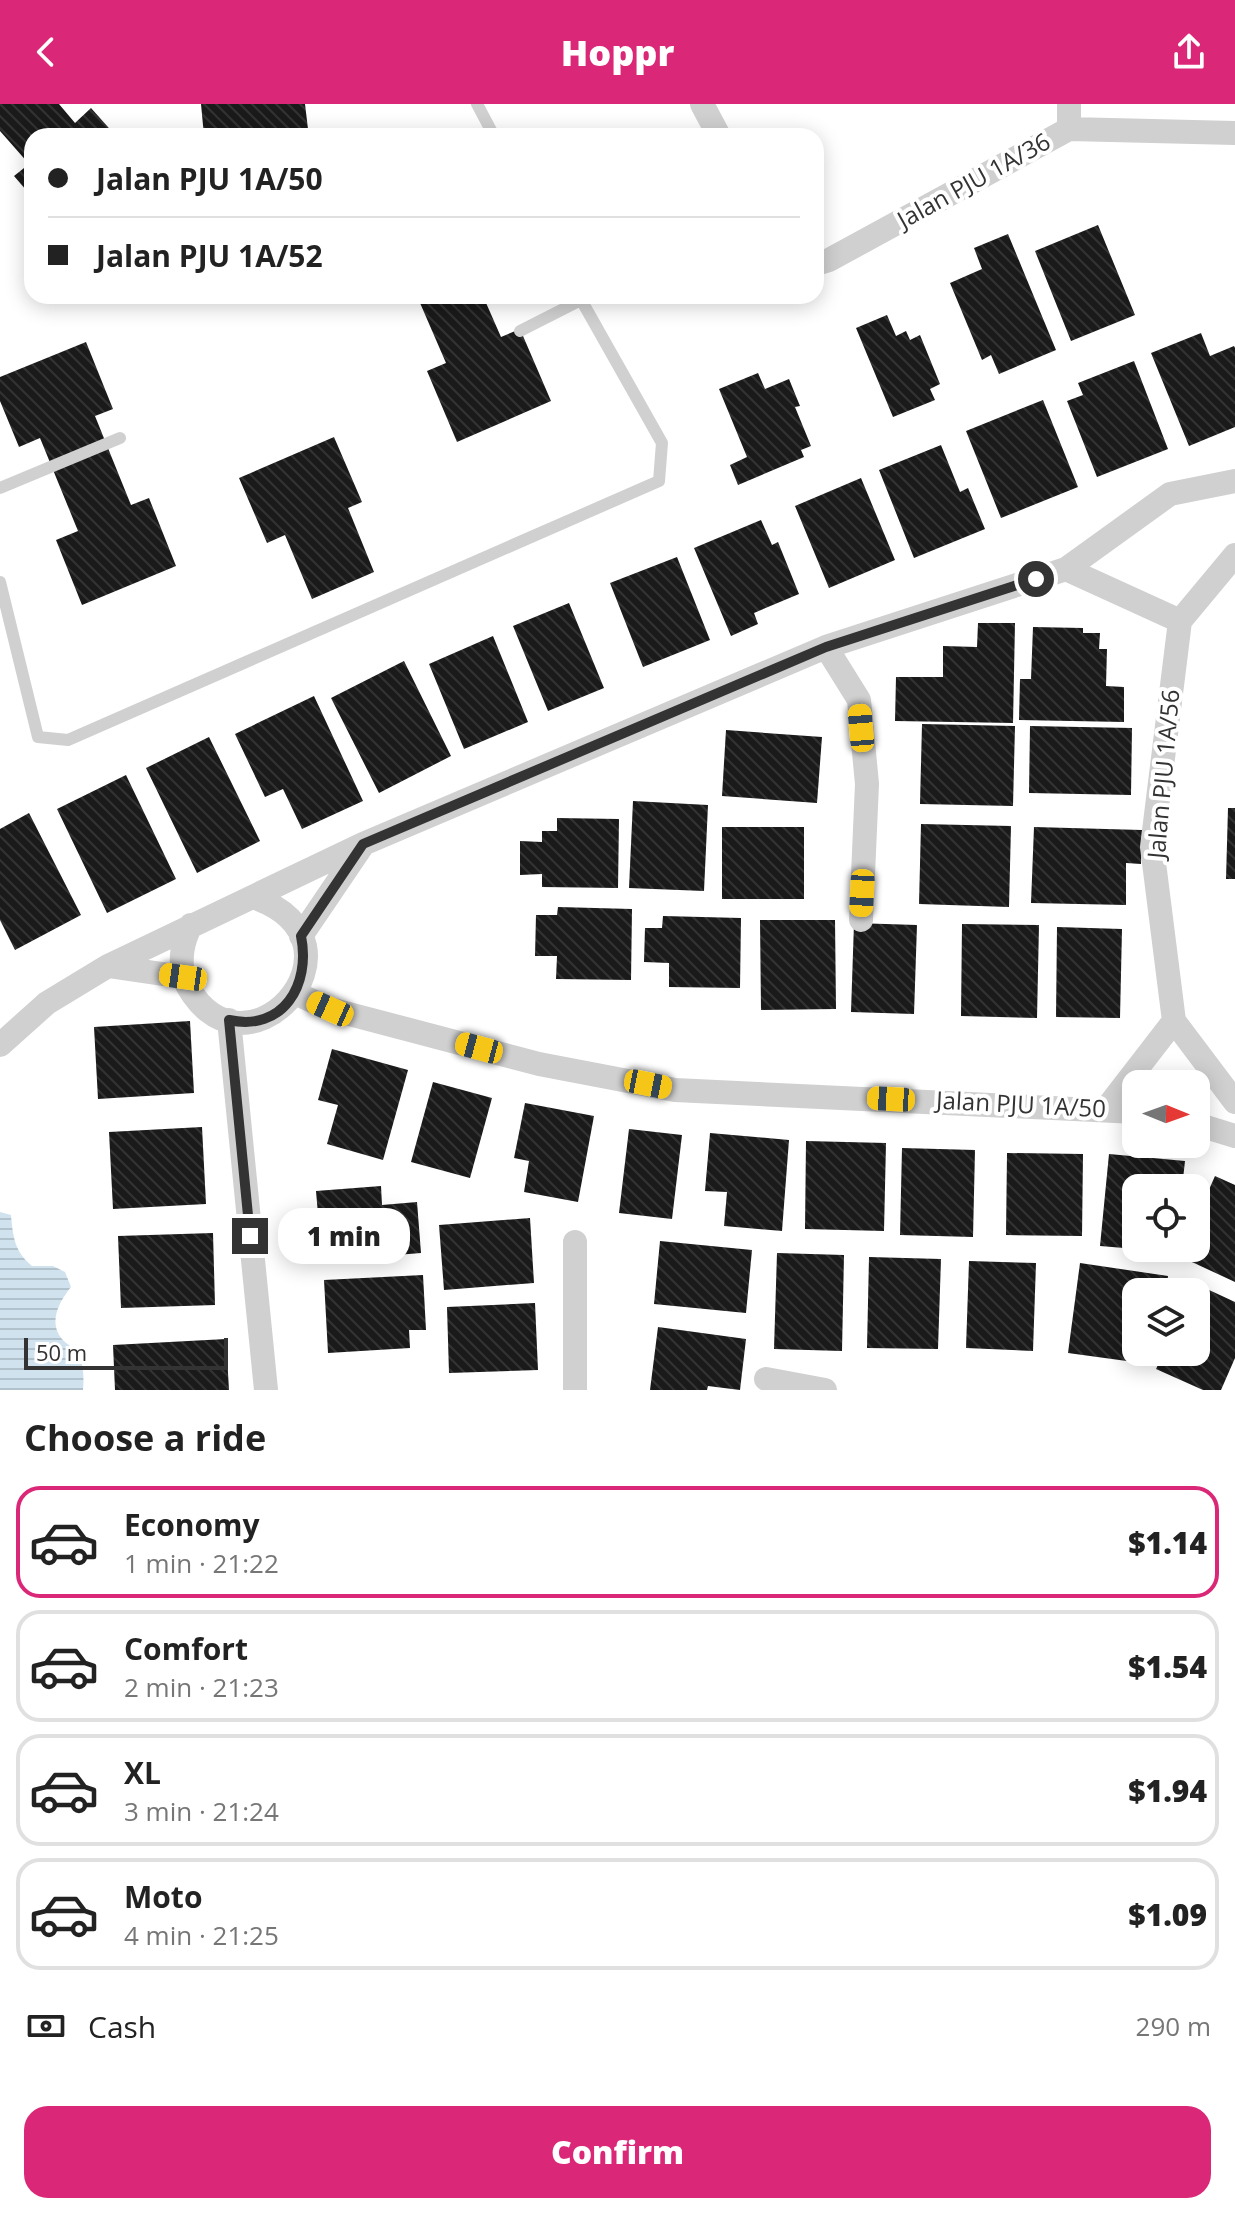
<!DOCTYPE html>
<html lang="en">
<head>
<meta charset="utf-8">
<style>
  :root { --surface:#fff; --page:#f2f2f2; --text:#222; --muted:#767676; --line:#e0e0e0; --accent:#db2777 }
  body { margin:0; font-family:"Open Sans",sans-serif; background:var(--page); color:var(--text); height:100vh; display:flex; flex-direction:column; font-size:30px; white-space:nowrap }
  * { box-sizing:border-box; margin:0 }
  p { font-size:26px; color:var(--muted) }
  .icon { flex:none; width:44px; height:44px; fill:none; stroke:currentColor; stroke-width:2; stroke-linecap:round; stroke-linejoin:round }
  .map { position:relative; height:1286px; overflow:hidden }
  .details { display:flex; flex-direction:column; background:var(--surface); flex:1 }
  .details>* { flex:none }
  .banner { position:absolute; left:24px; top:24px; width:800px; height:176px; border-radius:24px; box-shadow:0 4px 20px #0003; display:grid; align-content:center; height:176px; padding:0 24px; background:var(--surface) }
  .needle { width:52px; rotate:91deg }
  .fabs { position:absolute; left:1122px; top:966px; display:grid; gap:16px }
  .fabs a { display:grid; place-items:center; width:88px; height:88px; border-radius:16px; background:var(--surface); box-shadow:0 4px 20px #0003; font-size:40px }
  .scale { position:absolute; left:24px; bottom:20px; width:204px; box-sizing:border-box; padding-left:8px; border:4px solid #333; border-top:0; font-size:22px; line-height:28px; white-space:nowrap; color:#333; -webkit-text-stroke:6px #fff; paint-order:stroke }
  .end { position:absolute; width:36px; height:36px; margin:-18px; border:10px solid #333; background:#fff; box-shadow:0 0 0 4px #fff }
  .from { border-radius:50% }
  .bubble { position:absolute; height:56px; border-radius:24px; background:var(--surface); box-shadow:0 4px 20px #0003; font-size:26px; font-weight:800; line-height:56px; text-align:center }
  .car { position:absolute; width:24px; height:48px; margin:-24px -12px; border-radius:10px; box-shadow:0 0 6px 2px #0007; background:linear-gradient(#f5c518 24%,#345 0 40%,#f5c518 0 76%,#345 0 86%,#f5c518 0) }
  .banner b { display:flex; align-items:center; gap:28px; height:76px; font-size:30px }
  .banner b+b { border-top:2px solid var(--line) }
  .banner i { width:20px; height:20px; background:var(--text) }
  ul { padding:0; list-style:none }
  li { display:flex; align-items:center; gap:24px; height:112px; margin:0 16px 12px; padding:0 8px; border:4px solid var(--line); border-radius:24px }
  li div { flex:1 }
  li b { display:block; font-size:30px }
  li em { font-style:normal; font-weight:800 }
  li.current { border-color:var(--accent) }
  li>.icon { width:72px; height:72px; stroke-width:1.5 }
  h2 { padding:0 24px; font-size:36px; line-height:96px }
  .pay { display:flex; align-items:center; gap:20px; height:88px; padding:0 24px; font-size:30px }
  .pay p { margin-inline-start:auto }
  .primary-button { display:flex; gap:16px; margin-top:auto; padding:16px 24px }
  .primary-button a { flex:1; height:92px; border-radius:24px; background:var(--accent); color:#fff; font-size:32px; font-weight:800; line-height:92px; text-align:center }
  header { display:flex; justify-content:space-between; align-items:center; height:104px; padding:0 24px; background:var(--accent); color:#fff; font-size:36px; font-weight:800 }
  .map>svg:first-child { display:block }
</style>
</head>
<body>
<header><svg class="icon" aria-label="back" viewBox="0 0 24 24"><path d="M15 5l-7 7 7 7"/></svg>Hoppr<svg class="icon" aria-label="share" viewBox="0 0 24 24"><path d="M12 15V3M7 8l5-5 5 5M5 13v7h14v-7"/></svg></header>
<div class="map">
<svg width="1235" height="1286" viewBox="0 0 1235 1286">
  <defs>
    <pattern id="water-rules" width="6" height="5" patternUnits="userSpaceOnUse" patternTransform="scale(2)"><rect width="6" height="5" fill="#cfe2ee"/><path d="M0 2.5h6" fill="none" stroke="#b2c2cd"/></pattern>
    <pattern id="building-back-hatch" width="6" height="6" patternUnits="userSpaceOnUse" patternTransform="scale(2)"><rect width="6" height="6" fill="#1a1a1a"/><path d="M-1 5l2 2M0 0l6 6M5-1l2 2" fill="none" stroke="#333"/></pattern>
  </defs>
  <rect width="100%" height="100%" fill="#fff"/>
  <path fill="url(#water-rules)" d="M 0,1108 L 11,1111 C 13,1134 15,1148 32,1162 L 53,1162 L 65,1168 L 71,1183 C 59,1198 48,1218 62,1235 C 66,1240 73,1243 77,1248 C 84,1258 84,1275 83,1286 L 0,1286 Z"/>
  <path fill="url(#building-back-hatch)" d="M 0,0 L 59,0 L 75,19 L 91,4 L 116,32 L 32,32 L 32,93 L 14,72 L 29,60 L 0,27 Z
    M 201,0 L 305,0 L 308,25 L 250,32 L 204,32 Z
    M 1098,121 L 1135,211 L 1071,237 L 1035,147 Z
    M 1008,130 L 1056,246 L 999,270 L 991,251 L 982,256 L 950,179 L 982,165 L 974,144 Z
    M 417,192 L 483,192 L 501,233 L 520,225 L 551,297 L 457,338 L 427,267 L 446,259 Z
    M 887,211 L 896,232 L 906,227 L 910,236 L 920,231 L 940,280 L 930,285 L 935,296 L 893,313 L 856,224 Z
    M 1201,229 L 1210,252 L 1234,242 L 1235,244 L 1235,323 L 1189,342 L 1151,249 Z
    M 86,238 L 113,305 L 95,312 L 131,401 L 149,394 L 176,462 L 82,501 L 56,436 L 78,427 L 40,334 L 19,343 L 0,297 L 0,273 Z
    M 1134,257 L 1168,345 L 1097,373 L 1067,297 L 1083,291 L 1078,279 Z
    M 758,269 L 765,285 L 789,275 L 800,302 L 795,303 L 811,342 L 801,346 L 804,353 L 738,381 L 730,361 L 747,353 L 719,285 Z
    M 1043,296 L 1078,383 L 1001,414 L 966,327 Z
    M 334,333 L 362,398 L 348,404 L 374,468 L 312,495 L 285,431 L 267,439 L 239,374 Z
    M 941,341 L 960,388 L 968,384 L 985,425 L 914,454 L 879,366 Z
    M 861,374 L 895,456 L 829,484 L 795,402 Z
    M 761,416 L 772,441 L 778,438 L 799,490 L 754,509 L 758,520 L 731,532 L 694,444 Z
    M 677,453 L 710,536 L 643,563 L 610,479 Z
    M 569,499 L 604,584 L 548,607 L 513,522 Z
    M 978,519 L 1015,519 L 1013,619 L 895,617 L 896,573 L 943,573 L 943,542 L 977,543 Z
    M 1033,523 L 1083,524 L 1083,529 L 1100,529 L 1099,545 L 1107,545 L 1106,582 L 1124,583 L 1124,618 L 1019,616 L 1020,575 L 1031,575 Z
    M 493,532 L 528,618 L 464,645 L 429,560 Z
    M 404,557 L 451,652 L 379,689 L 331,594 Z
    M 314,592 L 363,697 L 302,725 L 283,685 L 265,693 L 235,630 Z
    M 922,620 L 1015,622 L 1013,702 L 920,700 Z
    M 1030,622 L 1132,624 L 1131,691 L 1029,689 Z
    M 726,626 L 822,633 L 817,699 L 722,692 Z
    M 209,633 L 260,737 L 197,769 L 146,664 Z
    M 126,671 L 176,775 L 107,809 L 57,705 Z
    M 633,697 L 708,701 L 704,787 L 629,784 Z
    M 1228,704 L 1235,704 L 1235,775 L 1226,775 Z
    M 29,709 L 81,811 L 15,846 L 0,816 L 0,725 Z
    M 557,714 L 619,715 L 618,784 L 542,783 L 542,770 L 520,771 L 520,737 L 542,738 L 542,727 L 557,727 Z
    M 921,720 L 1011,722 L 1009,803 L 919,800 Z
    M 722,723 L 804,723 L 804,795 L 722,795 Z
    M 1034,723 L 1142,726 L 1141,760 L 1126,759 L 1126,801 L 1031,799 Z
    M 558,803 L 632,805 L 631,876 L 556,875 L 557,852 L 535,852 L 536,811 L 557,811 Z
    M 663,812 L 741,814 L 740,884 L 669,883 L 669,859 L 644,858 L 645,824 L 662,824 Z
    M 760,816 L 835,816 L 836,905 L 761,906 Z
    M 854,819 L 917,821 L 914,910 L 851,908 Z
    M 962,820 L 1039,821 L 1037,914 L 961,912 Z
    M 1057,823 L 1122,825 L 1120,914 L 1056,913 Z
    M 190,917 L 194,989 L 98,995 L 94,923 Z
    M 332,945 L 408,966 L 383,1056 L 327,1040 L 338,1001 L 318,996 Z
    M 433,978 L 492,994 L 470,1074 L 411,1058 Z
    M 525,999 L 594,1012 L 578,1098 L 524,1088 L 529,1057 L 514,1054 Z
    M 202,1023 L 206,1100 L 113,1105 L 109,1028 Z
    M 629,1025 L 682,1031 L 672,1115 L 619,1109 Z
    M 710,1029 L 789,1036 L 782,1127 L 724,1122 L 727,1088 L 705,1087 Z
    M 806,1037 L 886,1039 L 884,1127 L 805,1125 Z
    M 902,1044 L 975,1046 L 973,1133 L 900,1131 Z
    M 1007,1049 L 1083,1050 L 1082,1132 L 1006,1131 Z
    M 1109,1050 L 1185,1057 L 1182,1084 L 1136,1084 L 1136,1145 L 1100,1142 Z
    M 1215,1072 L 1235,1081 L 1235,1178 L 1179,1152 L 1183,1144 L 1196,1144 L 1196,1115 Z
    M 381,1082 L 382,1101 L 417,1098 L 421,1149 L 322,1157 L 316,1087 Z
    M 530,1114 L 534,1179 L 444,1186 L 439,1121 Z
    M 213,1129 L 215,1201 L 121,1204 L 118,1132 Z
    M 660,1137 L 752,1146 L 746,1209 L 654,1200 Z
    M 777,1149 L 844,1151 L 842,1247 L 774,1245 Z
    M 869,1153 L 941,1155 L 938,1245 L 867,1244 Z
    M 969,1157 L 1036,1159 L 1033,1247 L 966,1244 Z
    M 1080,1159 L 1168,1172 L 1166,1188 L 1136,1188 L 1134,1258 L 1068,1249 Z
    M 423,1171 L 426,1226 L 409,1226 L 410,1244 L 328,1249 L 324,1176 Z
    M 1194,1179 L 1235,1198 L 1235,1254 L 1221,1286 L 1203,1286 L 1156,1265 L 1164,1248 L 1196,1248 L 1196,1188 L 1190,1188 Z
    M 535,1199 L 538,1266 L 449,1269 L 447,1203 Z
    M 658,1223 L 746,1235 L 740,1286 L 708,1282 L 707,1286 L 650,1286 Z
    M 226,1235 L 229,1286 L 115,1286 L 113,1241 Z"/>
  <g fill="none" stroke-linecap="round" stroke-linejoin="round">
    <path stroke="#d0d0d0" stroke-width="12" d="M 477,0 L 494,32
      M 520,227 L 581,196
      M 0,384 L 120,334
      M 0,478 L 38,633 L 68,636 L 659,377 L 662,339 L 579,192"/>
    <path stroke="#d0d0d0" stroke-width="24" d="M 702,0 L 719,32
      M 1069,25 L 1069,0
      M 816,160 L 829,156 L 1069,25 L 1235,29
      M 1066,465 L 1180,517
      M 1180,517 L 1152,743 L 1174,917 L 1235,998
      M 1180,517 L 1235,451
      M 826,543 L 859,596 L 867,680 L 861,816
      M 301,832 L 362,742
      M 108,862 L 183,873 C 240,996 383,838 253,793
      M 183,873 C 180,853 182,839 191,821
      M 295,889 L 330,905 L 539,960 L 675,986 L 1136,1008
      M 229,916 L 266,1286
      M 0,941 L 47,899 L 108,862 L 363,740 L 826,543 L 1066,465 L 1170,390 L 1235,377
      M 1106,1005 L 1174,917
      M 1196,1020 L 1235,1032
      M 575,1138 L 575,1286
      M 766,1275 L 825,1286"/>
  </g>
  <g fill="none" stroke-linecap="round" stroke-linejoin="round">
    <path stroke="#333" stroke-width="10" d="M 250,1132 L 229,916 C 283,928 311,881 301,832 L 363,740 L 826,543 L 1036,475"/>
  </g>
  <g text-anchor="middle" stroke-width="8" stroke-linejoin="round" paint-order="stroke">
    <g font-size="24" fill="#333" stroke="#fff">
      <text transform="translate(974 77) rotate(-29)" y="8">Jalan PJU 1A/36</text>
      <text transform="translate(1164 670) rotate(-85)" y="8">Jalan PJU 1A/56</text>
      <text transform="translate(1021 1001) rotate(3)" y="8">Jalan PJU 1A/50</text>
    </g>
  </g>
</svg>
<div class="fabs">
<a><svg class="needle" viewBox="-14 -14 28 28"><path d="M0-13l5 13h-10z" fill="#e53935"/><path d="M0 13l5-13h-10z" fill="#767676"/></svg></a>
<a><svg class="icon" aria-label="locate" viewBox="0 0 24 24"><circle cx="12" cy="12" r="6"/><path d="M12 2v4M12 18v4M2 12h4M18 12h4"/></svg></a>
<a><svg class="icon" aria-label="layers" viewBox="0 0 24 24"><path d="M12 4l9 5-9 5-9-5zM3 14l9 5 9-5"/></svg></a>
</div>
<div class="scale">50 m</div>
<i class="end from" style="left:1036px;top:475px"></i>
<i class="end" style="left:250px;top:1132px"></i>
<div class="bubble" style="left:278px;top:1104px;width:132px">1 min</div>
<i class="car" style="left:861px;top:624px;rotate:355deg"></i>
<i class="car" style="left:862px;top:789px;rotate:183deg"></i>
<i class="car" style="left:183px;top:873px;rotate:278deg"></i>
<i class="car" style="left:330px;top:905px;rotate:294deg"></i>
<i class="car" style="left:479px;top:944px;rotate:285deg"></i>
<i class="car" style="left:648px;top:980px;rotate:101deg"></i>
<i class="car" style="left:891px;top:995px;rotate:273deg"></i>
<div class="banner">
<b><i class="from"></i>Jalan PJU 1A/50</b>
<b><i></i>Jalan PJU 1A/52</b>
</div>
</div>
<section class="details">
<h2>Choose a ride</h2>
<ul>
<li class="current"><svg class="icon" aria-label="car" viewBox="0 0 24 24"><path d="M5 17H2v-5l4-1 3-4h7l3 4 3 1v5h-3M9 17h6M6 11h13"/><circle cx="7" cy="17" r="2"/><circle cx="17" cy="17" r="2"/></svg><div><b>Economy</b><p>1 min · 21:22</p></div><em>$1.14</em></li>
<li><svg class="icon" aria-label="car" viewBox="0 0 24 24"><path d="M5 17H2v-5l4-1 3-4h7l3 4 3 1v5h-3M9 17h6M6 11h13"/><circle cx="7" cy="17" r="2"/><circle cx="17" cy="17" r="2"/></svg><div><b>Comfort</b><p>2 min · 21:23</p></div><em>$1.54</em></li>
<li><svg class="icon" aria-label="car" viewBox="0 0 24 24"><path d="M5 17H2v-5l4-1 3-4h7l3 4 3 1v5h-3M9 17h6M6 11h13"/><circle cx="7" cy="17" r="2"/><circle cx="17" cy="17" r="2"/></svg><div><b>XL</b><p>3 min · 21:24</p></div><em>$1.94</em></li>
<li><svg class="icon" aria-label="car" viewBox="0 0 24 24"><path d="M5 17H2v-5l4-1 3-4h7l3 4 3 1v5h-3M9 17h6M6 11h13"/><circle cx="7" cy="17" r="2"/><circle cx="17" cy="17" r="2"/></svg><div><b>Moto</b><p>4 min · 21:25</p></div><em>$1.09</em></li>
</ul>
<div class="pay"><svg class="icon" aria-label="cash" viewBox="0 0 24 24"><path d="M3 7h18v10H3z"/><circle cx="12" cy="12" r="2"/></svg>Cash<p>290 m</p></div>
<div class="primary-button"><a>Confirm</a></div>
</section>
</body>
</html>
